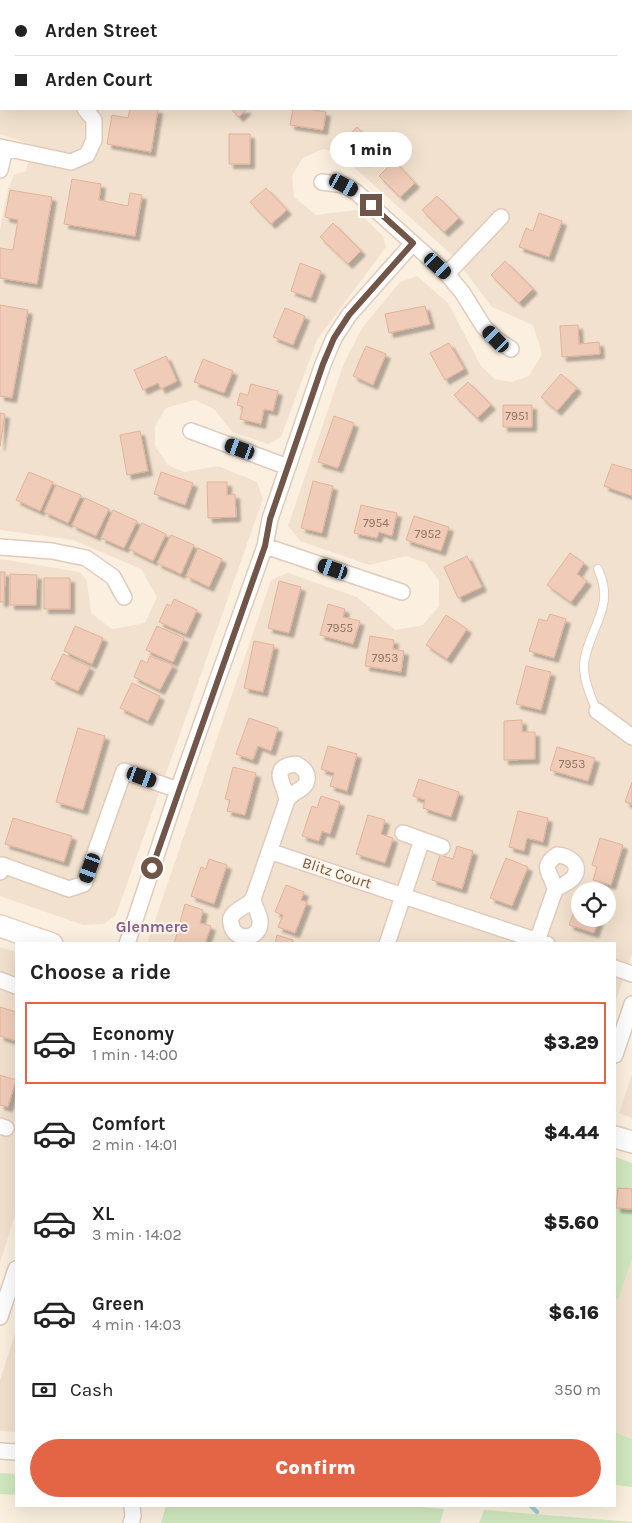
<!DOCTYPE html>
<html lang="en">
<head>
<meta charset="utf-8">
<style>
  :root { --surface:#fff; --page:#f2f2f2; --text:#222; --muted:#767676; --line:#e0e0e0; --accent:#e36546 }
  body { margin:0; font-family:Karla,sans-serif; background:var(--page); color:var(--text); height:100vh; display:flex; flex-direction:column; font-size:19px; white-space:nowrap }
  * { box-sizing:border-box; margin:0 }
  p { font-size:16px; color:var(--muted) }
  .icon { flex:none; width:28px; height:28px; fill:none; stroke:currentColor; stroke-width:2; stroke-linecap:round; stroke-linejoin:round }
  .map { position:relative; flex:1; overflow:hidden }
  .details { position:absolute; left:15px; top:942px; width:601px; height:565px; display:flex; flex-direction:column; background:var(--surface); border-radius:0px; box-shadow:0 5px 20px #0002 }
  .details>* { flex:none }
  .guide { position:absolute; left:0px; top:0px; width:632px; height:110px; box-shadow:0 5px 20px #0002; display:grid; align-content:center; height:110px; padding:0 15px; background:var(--surface) }
  .controls { position:absolute; left:571px; top:882px; display:grid; gap:10px }
  .controls a { display:grid; place-items:center; width:45px; height:45px; border-radius:50%; background:var(--surface); box-shadow:0 5px 20px #0002; font-size:25px }
  .end { position:absolute; width:22px; height:22px; margin:-11px; border:6px solid #705548; background:#fff; box-shadow:0 0 0 2px #fff }
  .from { border-radius:50% }
  .bubble { position:absolute; height:35px; border-radius:18px; background:var(--surface); box-shadow:0 5px 20px #0002; font-size:16px; font-weight:800; line-height:35px; text-align:center }
  .car { position:absolute; width:15px; height:30px; margin:-15px -8px; border-radius:6px; box-shadow:0 0 4px 1px #0007; background:linear-gradient(#222 24%,#8ab4d8 0 40%,#222 0 76%,#8ab4d8 0 86%,#222 0) }
  .guide b { display:flex; align-items:center; gap:18px; height:48px; font-size:19px }
  .guide b+b { border-top:1px solid var(--line) }
  .guide i { width:12px; height:12px; background:var(--text) }
  ul { padding:0; list-style:none }
  li { display:flex; align-items:center; gap:15px; height:82px; margin:0 10px 8px; padding:0 5px; border:2px solid transparent; border-radius:0px }
  li div { flex:1 }
  li b { display:block; font-size:19px }
  li em { font-style:normal; font-weight:800 }
  li.selected { border-color:var(--accent) }
  li>.icon { width:45px; height:45px; stroke-width:1.5 }
  h2 { padding:0 15px; font-size:22px; line-height:60px }
  .pay { display:flex; align-items:center; gap:12px; height:55px; padding:0 15px; font-size:19px }
  .pay p { margin-inline-start:auto }
  .action { display:flex; gap:10px; margin-top:auto; padding:10px 15px }
  .action a { flex:1; height:58px; border-radius:30px; background:var(--accent); color:#fff; font-size:20px; font-weight:800; line-height:58px; text-align:center }
  .map>svg:first-child { display:block }
</style>
</head>
<body>
<div class="map">
<svg width="632" height="1523" viewBox="0 0 632 1523">
  <defs>
    <filter id="shadow"><feDropShadow dx="4.5" dy="4.5" stdDeviation="1" flood-color="#0004"/></filter>
  </defs>
  <rect width="100%" height="100%" fill="#fbf0df"/>
  <path fill="#f2e1ce" fill-rule="evenodd" d="M 0,0 L 499,1 L 1,1 L 1,109 L 631,109 L 632,12 L 632,954 L 615,1003 L 615,944 L 147,944 L 271,580 L 288,573 L 357,597 L 395,630 L 423,625 L 439,606 L 439,581 L 426,563 L 406,556 L 369,565 L 300,541 L 288,526 L 344,363 L 362,328 L 400,282 L 417,276 L 448,303 L 481,366 L 495,379 L 512,382 L 529,376 L 542,354 L 533,325 L 492,307 L 453,256 L 337,152 L 323,149 L 303,158 L 292,176 L 294,197 L 316,215 L 356,210 L 383,236 L 386,247 L 317,340 L 281,437 L 268,444 L 232,432 L 214,409 L 194,400 L 166,408 L 155,426 L 155,446 L 168,465 L 184,472 L 218,466 L 257,482 L 263,499 L 116,915 L 104,924 L 83,925 L 0,896 L 0,559 L 80,572 L 87,581 L 91,613 L 112,629 L 145,623 L 157,597 L 141,569 L 73,540 L 0,530 L 0,229 L 8,189 L 14,175 L 26,171 L 32,145 L 0,134 ZM 580,891 L 608,891 L 608,919 L 580,919 Z
    M 0,947 L 16,952 L 16,1212 L 0,1263 Z
    M 632,1074 L 632,1118 L 619,1113 Z
    M 632,1259 L 632,1439 L 615,1432 L 615,1299 L 618,1300 Z
    M 16,1330 L 16,1432 L 0,1431 L 0,1380 Z"/>
  <path fill="#d0e8bf" d="M 615,1157 L 632,1163 L 632,1259 L 618,1300 L 615,1299 Z
    M 615,1432 L 632,1439 L 632,1487 L 615,1485 Z
    M 0,1473 L 16,1474 L 16,1495 L 0,1494 Z
    M 166,1506 L 409,1506 L 444,1509 L 440,1523 L 161,1523 Z
    M 484,1510 L 632,1522 L 632,1523 L 479,1523 Z"/>
  <g fill="none" stroke-linecap="round" stroke-linejoin="round">
    <path stroke="#9bced5" stroke-width="4.5" d="M 531,1506 L 537,1512"/>
  </g>
  <path fill="#f0ccb8" stroke="#e2b299" filter="url(#shadow)" d="M 130,109 L 158,109 L 151,152 L 107,144 L 112,115 L 128,118 Z
    M 231,109 L 247,109 L 239,117 Z
    M 293,109 L 307,109 L 326,112 L 323,130 L 290,125 Z
    M 357,127 L 378,147 L 364,162 L 342,142 Z
    M 229,134 L 250,134 L 250,164 L 229,164 Z
    M 394,161 L 415,183 L 400,197 L 379,176 Z
    M 72,179 L 101,184 L 99,200 L 128,206 L 130,193 L 142,195 L 135,236 L 64,224 Z
    M 266,188 L 287,210 L 271,224 L 250,202 Z
    M 10,190 L 52,197 L 37,284 L 0,278 L 0,248 L 13,250 L 18,220 L 5,217 Z
    M 437,196 L 459,218 L 444,232 L 422,210 Z
    M 539,213 L 562,221 L 549,257 L 519,247 L 526,228 L 533,231 Z
    M 333,223 L 361,251 L 348,264 L 320,237 Z
    M 505,261 L 533,289 L 519,303 L 491,275 Z
    M 300,263 L 321,271 L 311,298 L 291,291 Z
    M 0,305 L 28,310 L 12,398 L 0,396 Z
    M 425,306 L 430,324 L 389,333 L 385,314 Z
    M 285,308 L 305,316 L 293,345 L 273,337 Z
    M 578,325 L 579,344 L 599,342 L 600,354 L 562,357 L 560,326 Z
    M 449,343 L 464,369 L 445,380 L 430,353 Z
    M 366,346 L 386,354 L 373,385 L 353,376 Z
    M 166,356 L 177,381 L 161,389 L 158,383 L 143,390 L 134,370 Z
    M 203,359 L 233,371 L 224,393 L 194,382 Z
    M 561,374 L 577,388 L 557,411 L 541,397 Z
    M 468,382 L 491,405 L 477,418 L 454,395 Z
    M 251,384 L 278,391 L 273,411 L 264,409 L 261,424 L 240,419 L 243,407 L 237,405 L 240,393 L 248,395 Z
    M 503,405 L 532,405 L 532,427 L 503,427 Z
    M 0,413 L 5,414 L 0,446 Z
    M 334,416 L 354,423 L 338,468 L 318,462 Z
    M 140,431 L 148,471 L 127,475 L 120,435 Z
    M 612,464 L 632,470 L 632,496 L 604,486 Z
    M 29,472 L 53,482 L 40,511 L 16,500 Z
    M 161,472 L 193,483 L 185,505 L 154,494 Z
    M 313,481 L 333,486 L 322,533 L 301,528 Z
    M 207,482 L 227,482 L 227,495 L 235,494 L 236,517 L 208,518 Z
    M 56,485 L 81,495 L 68,523 L 44,512 Z
    M 85,498 L 109,509 L 96,536 L 72,525 Z
    M 361,505 L 397,513 L 392,536 L 379,532 L 377,538 L 354,533 Z
    M 113,510 L 137,521 L 124,548 L 101,538 Z
    M 414,516 L 449,527 L 441,551 L 406,540 Z
    M 142,523 L 166,534 L 153,561 L 129,549 Z
    M 171,535 L 194,545 L 181,574 L 157,563 Z
    M 198,548 L 222,559 L 209,587 L 186,576 Z
    M 570,553 L 584,563 L 577,574 L 587,581 L 571,602 L 547,585 Z
    M 467,556 L 482,587 L 458,598 L 444,567 Z
    M 0,572 L 5,572 L 4,602 L 0,602 Z
    M 10,574 L 37,575 L 36,605 L 10,605 Z
    M 44,578 L 70,578 L 70,609 L 44,609 Z
    M 279,581 L 301,587 L 289,633 L 268,628 Z
    M 174,599 L 197,610 L 186,634 L 159,622 L 167,604 L 171,606 Z
    M 328,604 L 345,609 L 343,617 L 360,621 L 353,644 L 320,635 Z
    M 550,614 L 566,619 L 554,658 L 529,651 L 539,619 L 547,621 Z
    M 446,615 L 467,629 L 447,659 L 426,645 Z
    M 75,626 L 103,638 L 92,664 L 64,651 Z
    M 157,626 L 184,638 L 173,662 L 146,650 Z
    M 370,636 L 394,640 L 393,649 L 404,651 L 401,672 L 365,666 Z
    M 254,641 L 274,645 L 263,692 L 244,688 Z
    M 63,654 L 90,667 L 78,691 L 51,679 Z
    M 150,656 L 173,665 L 160,690 L 134,677 L 141,660 L 147,663 Z
    M 526,666 L 551,672 L 541,710 L 516,704 Z
    M 132,683 L 160,696 L 148,721 L 120,708 Z
    M 249,718 L 278,728 L 271,751 L 258,746 L 253,760 L 236,754 Z
    M 522,720 L 522,732 L 535,732 L 535,759 L 504,760 L 504,721 Z
    M 78,728 L 105,736 L 83,810 L 56,802 Z
    M 328,746 L 357,754 L 347,791 L 330,786 L 334,773 L 321,769 Z
    M 557,747 L 595,758 L 588,781 L 550,770 Z
    M 233,767 L 256,773 L 245,815 L 227,811 L 230,800 L 225,799 Z
    M 419,779 L 459,792 L 451,817 L 423,808 L 425,800 L 413,796 Z
    M 632,782 L 632,804 L 625,802 Z
    M 321,796 L 340,802 L 330,834 L 322,831 L 319,841 L 302,836 L 312,806 L 317,808 Z
    M 518,811 L 548,818 L 543,842 L 527,838 L 524,851 L 509,847 Z
    M 368,815 L 385,820 L 381,834 L 393,838 L 385,863 L 356,854 Z
    M 13,818 L 72,836 L 64,862 L 5,844 Z
    M 600,838 L 623,845 L 611,885 L 593,880 L 597,867 L 592,865 Z
    M 457,846 L 473,851 L 462,889 L 432,880 L 440,855 L 453,859 Z
    M 506,858 L 528,867 L 512,906 L 490,898 Z
    M 209,859 L 227,865 L 214,904 L 191,896 L 201,867 L 206,869 Z
    M 286,885 L 304,892 L 301,900 L 307,902 L 295,933 L 278,927 L 283,915 L 275,912 Z
    M 580,896 L 580,919 L 599,919 L 594,933 L 569,925 Z
    M 185,904 L 203,910 L 200,923 L 211,926 L 205,944 L 174,944 Z
    M 277,935 L 293,940 L 292,944 L 275,944 Z
    M 0,1007 L 16,1012 L 16,1041 L 0,1036 Z
    M 0,1075 L 16,1080 L 8,1107 L 0,1105 Z
    M 618,1188 L 632,1189 L 632,1209 L 616,1208 Z"/>
  <g fill="none" stroke-linecap="round" stroke-linejoin="round">
    <g stroke="#dfcbbc" stroke-width="10">
      <path id="lane" d="M 597,711 C 591,697 584,682 584,666 C 585,638 610,612 603,584 C 602,579 600,574 598,569"/>
    </g>
    <g stroke="#dfcbbc" stroke-width="18">
      <path id="street" d="M 231,1 L 231,0
        M 373,1 L 373,0
        M 514,1 L 515,0
        M 0,92 L 1,91
        M 0,147 L 71,162 L 87,155 L 94,140 L 94,120 L 85,109
        M 0,170 L 5,149
        M 322,182 L 344,185 L 356,192 L 447,274 L 462,292 L 484,327 L 496,339 L 511,349
        M 447,274 L 501,217
        M 191,431 L 288,467
        M 265,546 L 402,592
        M 0,547 L 52,551 L 86,558 L 113,577 L 124,597
        M 597,711 L 632,737
        M 296,764 C 302,767 306,770 307,776 C 309,790 293,790 287,800 C 285,784 268,767 296,764 Z
        M 403,833 L 442,847
        M 269,851 L 547,944
        M 557,855 C 569,855 584,866 572,879 C 568,883 560,886 555,890 C 553,874 538,868 557,855 Z
        M 0,872 L 2,865 L 69,889 L 84,884 L 124,771 L 178,790
        M 253,899 C 254,907 260,914 260,921 C 262,940 233,943 231,923 C 230,920 230,919 232,916 C 237,908 247,907 253,899 Z
        M 253,899 L 287,800
        M 127,944 L 178,790 L 265,546 L 270,519 L 323,364 L 334,338 L 349,315 L 413,243
        M 387,944 L 422,840
        M 536,944 L 555,890
        M 615,968 L 632,974
        M 0,980 L 16,986
        M 615,1055 L 632,1004
        M 0,1126 L 6,1128
        M 0,1317 L 16,1269
        M 0,1451 L 16,1452
        M 131,1523 L 133,1516 L 132,1506"/>
    </g>
    <g stroke="#e5cebc" stroke-width="24">
      <path id="secondary" d="M 0,926 L 52,944
        M 615,1137 L 632,1142"/>
    </g>
    <use href="#lane" stroke="#fff" stroke-width="8"/>
    <use href="#street" stroke="#fff" stroke-width="15"/>
    <use href="#secondary" stroke="#fff" stroke-width="21"/>
  </g>
  <g fill="none" stroke-linecap="round" stroke-linejoin="round">
    <path stroke="#705548" stroke-width="6" d="M 152,868 L 265,546 L 270,519 L 323,364 L 334,338 L 349,315 L 413,243 L 371,205"/>
  </g>
  <g text-anchor="middle" stroke-width="4" stroke-linejoin="round" paint-order="stroke">
    <g font-size="12" fill="#907364">
      <text x="517" y="420">7951</text>
      <text x="376" y="527">7954</text>
      <text x="428" y="538">7952</text>
      <text x="340" y="632">7955</text>
      <text x="385" y="662">7953</text>
      <text x="572" y="768">7953</text>
    </g>
    <g font-size="15" fill="#705548" stroke="#fff4e5">
      <text transform="translate(337 873) rotate(18)" y="5">Blitz Court</text>
    </g>
    <g font-size="16" font-weight="bold" fill="#826394" stroke="#fff4e5">
      <text x="152" y="932">Glenmere</text>
    </g>
  </g>
</svg>
<div class="controls">
<a><svg class="icon" aria-label="locate" viewBox="0 0 24 24"><circle cx="12" cy="12" r="6"/><path d="M12 2v4M12 18v4M2 12h4M18 12h4"/></svg></a>
</div>
<i class="end from" style="left:152px;top:868px"></i>
<i class="end" style="left:371px;top:205px"></i>
<div class="bubble" style="left:330px;top:132px;width:82px">1 min</div>
<i class="car" style="left:344px;top:185px;rotate:118deg"></i>
<i class="car" style="left:438px;top:266px;rotate:133deg"></i>
<i class="car" style="left:496px;top:339px;rotate:316deg"></i>
<i class="car" style="left:240px;top:449px;rotate:290deg"></i>
<i class="car" style="left:333px;top:569px;rotate:289deg"></i>
<i class="car" style="left:142px;top:777px;rotate:110deg"></i>
<i class="car" style="left:90px;top:868px;rotate:200deg"></i>
<div class="guide">
<b><i class="from"></i>Arden Street</b>
<b><i></i>Arden Court</b>
</div>
<section class="details">
<h2>Choose a ride</h2>
<ul>
<li class="selected"><svg class="icon" aria-label="car" viewBox="0 0 24 24"><path d="M5 17H2v-5l4-1 3-4h7l3 4 3 1v5h-3M9 17h6M6 11h13"/><circle cx="7" cy="17" r="2"/><circle cx="17" cy="17" r="2"/></svg><div><b>Economy</b><p>1 min · 14:00</p></div><em>$3.29</em></li>
<li><svg class="icon" aria-label="car" viewBox="0 0 24 24"><path d="M5 17H2v-5l4-1 3-4h7l3 4 3 1v5h-3M9 17h6M6 11h13"/><circle cx="7" cy="17" r="2"/><circle cx="17" cy="17" r="2"/></svg><div><b>Comfort</b><p>2 min · 14:01</p></div><em>$4.44</em></li>
<li><svg class="icon" aria-label="car" viewBox="0 0 24 24"><path d="M5 17H2v-5l4-1 3-4h7l3 4 3 1v5h-3M9 17h6M6 11h13"/><circle cx="7" cy="17" r="2"/><circle cx="17" cy="17" r="2"/></svg><div><b>XL</b><p>3 min · 14:02</p></div><em>$5.60</em></li>
<li><svg class="icon" aria-label="car" viewBox="0 0 24 24"><path d="M5 17H2v-5l4-1 3-4h7l3 4 3 1v5h-3M9 17h6M6 11h13"/><circle cx="7" cy="17" r="2"/><circle cx="17" cy="17" r="2"/></svg><div><b>Green</b><p>4 min · 14:03</p></div><em>$6.16</em></li>
</ul>
<div class="pay"><svg class="icon" aria-label="cash" viewBox="0 0 24 24"><path d="M3 7h18v10H3z"/><circle cx="12" cy="12" r="2"/></svg>Cash<p>350 m</p></div>
<div class="action"><a>Confirm</a></div>
</section>
</div>
</body>
</html>
